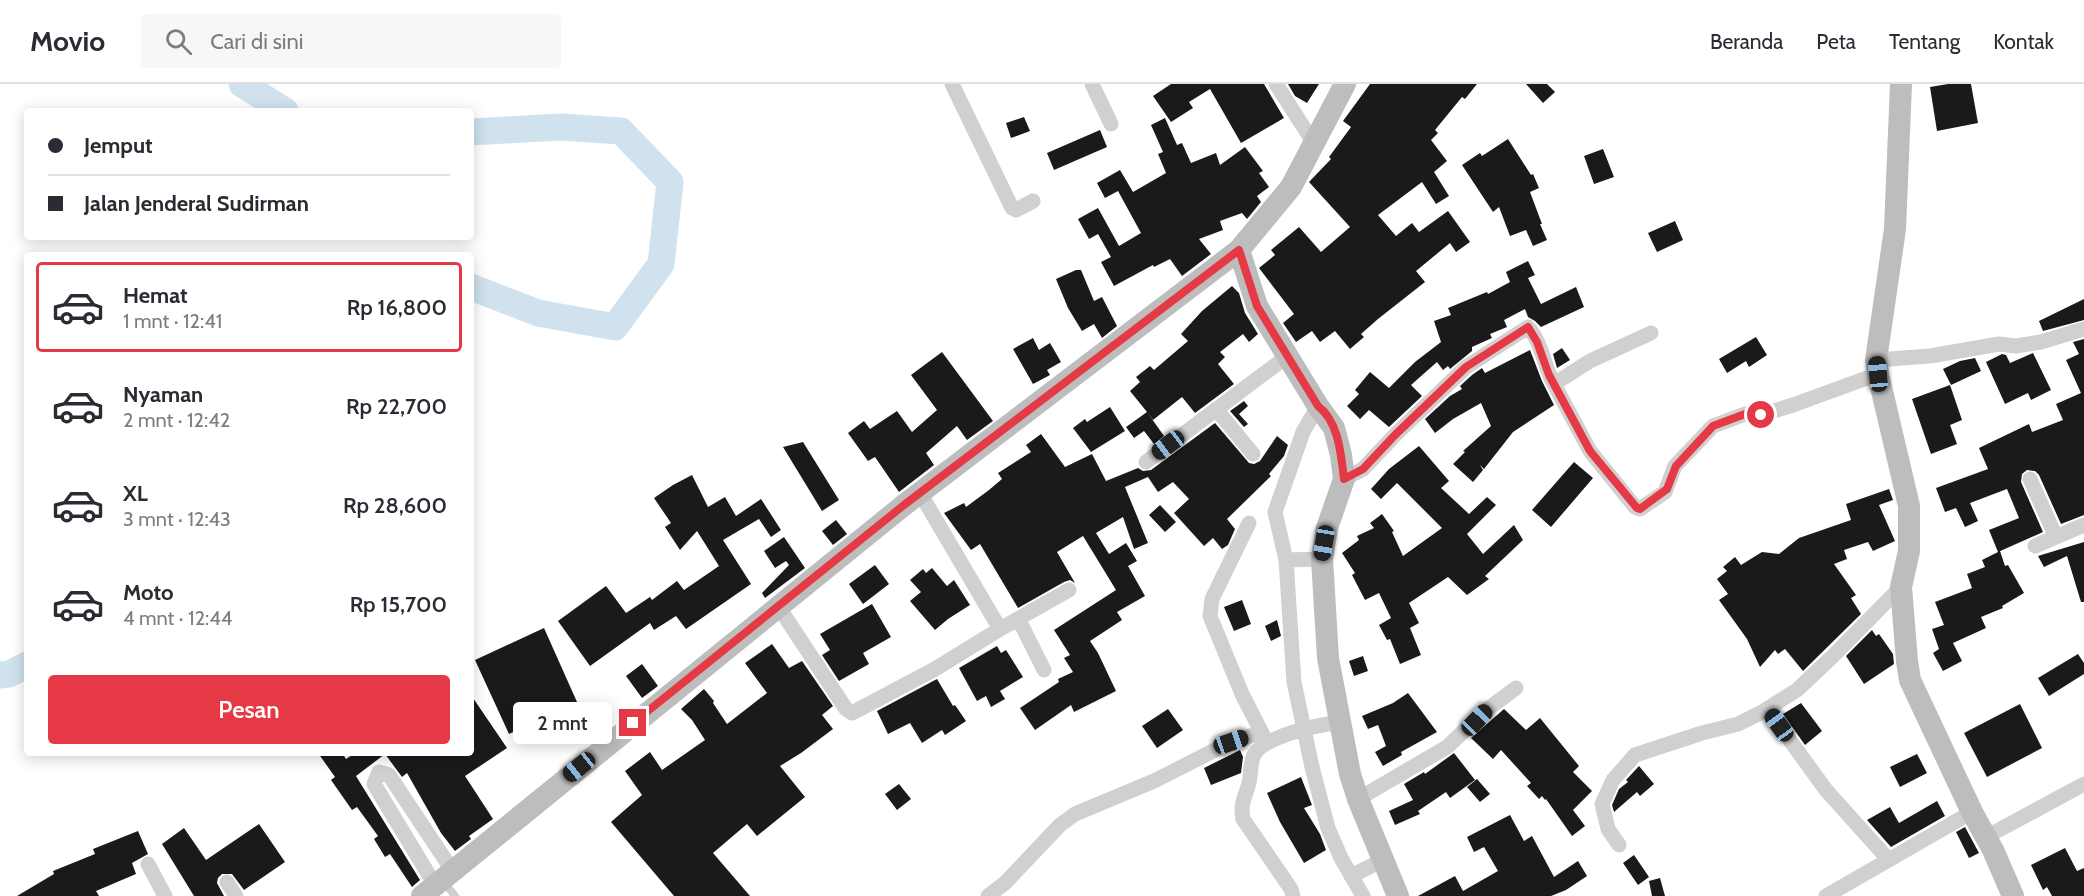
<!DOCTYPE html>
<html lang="id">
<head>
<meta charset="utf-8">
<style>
  :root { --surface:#fff; --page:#f7f7f7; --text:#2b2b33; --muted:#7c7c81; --line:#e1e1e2; --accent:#e63946 }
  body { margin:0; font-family:Cabin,sans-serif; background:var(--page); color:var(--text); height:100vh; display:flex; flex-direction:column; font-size:22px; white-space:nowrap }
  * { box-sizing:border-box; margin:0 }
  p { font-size:20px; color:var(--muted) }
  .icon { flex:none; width:33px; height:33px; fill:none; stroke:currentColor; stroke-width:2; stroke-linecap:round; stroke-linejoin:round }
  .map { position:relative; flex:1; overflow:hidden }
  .details { position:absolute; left:24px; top:168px; width:450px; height:504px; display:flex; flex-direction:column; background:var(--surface); border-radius:6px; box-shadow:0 3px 15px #0003 }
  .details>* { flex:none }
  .top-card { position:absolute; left:24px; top:24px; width:450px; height:132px; border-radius:6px; box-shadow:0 3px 15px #0003; display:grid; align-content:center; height:132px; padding:0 24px; background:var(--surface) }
  .end { position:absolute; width:27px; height:27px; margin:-14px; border:8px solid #e63946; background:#fff; box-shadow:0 0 0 3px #fff }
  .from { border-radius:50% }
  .bubble { position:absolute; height:42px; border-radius:6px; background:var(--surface); box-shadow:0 3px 15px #0003; font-size:20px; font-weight:600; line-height:42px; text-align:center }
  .car { position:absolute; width:18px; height:36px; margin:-18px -9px; border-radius:8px; box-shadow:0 0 4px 2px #0007; background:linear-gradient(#222 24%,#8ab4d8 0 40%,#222 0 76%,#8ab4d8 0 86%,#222 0) }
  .top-card b { display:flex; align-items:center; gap:21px; height:57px; font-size:22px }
  .top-card b+b { border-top:2px solid var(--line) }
  .top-card i { width:15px; height:15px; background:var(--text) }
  ul { padding:10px 0 0; list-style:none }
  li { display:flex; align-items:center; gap:18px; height:90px; margin:0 12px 9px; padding:0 12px; border:3px solid transparent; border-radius:6px }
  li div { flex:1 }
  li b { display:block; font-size:22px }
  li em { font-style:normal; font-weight:600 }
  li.on { border-color:var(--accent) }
  li>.icon { width:54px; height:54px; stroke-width:1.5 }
  .cta { display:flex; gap:12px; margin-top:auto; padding:12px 24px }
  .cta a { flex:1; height:69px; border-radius:6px; background:var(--accent); color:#fff; font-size:24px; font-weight:600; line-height:69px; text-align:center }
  header { display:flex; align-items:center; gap:36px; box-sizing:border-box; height:84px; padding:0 30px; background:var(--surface); border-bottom:2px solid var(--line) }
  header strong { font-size:28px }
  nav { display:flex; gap:33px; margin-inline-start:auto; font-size:21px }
  .search { width:420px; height:54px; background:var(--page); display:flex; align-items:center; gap:15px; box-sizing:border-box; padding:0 21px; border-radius:6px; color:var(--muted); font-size:22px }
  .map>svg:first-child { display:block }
</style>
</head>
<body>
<header>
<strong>Movio</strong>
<div class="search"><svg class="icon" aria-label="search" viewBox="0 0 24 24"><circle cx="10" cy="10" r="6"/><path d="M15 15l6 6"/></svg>Cari di sini</div>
<nav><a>Beranda</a><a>Peta</a><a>Tentang</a><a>Kontak</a></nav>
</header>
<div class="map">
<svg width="2084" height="812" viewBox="0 0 2084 812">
  <rect width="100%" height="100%" fill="#fff"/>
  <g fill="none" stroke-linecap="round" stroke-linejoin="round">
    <path stroke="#cfe2ee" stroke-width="27" d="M 242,0 L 285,27
      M 471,48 L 561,43 L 621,47 L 670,98 L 661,180 L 615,243 L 538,229 L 471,203
      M 0,591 L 9,590 L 27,581"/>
  </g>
  <path fill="#1a1a1a" d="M 1171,0 L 1264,0 L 1284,34 L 1241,59 L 1210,5 L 1189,18 L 1193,24 L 1171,38 L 1153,12 Z
    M 1288,0 L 1319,0 L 1307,19 L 1295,12 Z
    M 1370,0 L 1477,0 L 1465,15 L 1462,13 L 1435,46 L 1438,49 L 1431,56 L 1447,77 L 1434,88 L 1449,112 L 1436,120 L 1422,98 L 1378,131 L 1396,152 L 1412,139 L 1419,148 L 1448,127 L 1470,158 L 1456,168 L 1450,159 L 1416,187 L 1425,198 L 1378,235 L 1361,250 L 1364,253 L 1350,265 L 1335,247 L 1320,258 L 1312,247 L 1296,258 L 1283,239 L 1294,230 L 1259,184 L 1275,171 L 1271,166 L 1299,143 L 1321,168 L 1350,143 L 1309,98 L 1331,75 L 1329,73 L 1351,43 L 1343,37 Z
    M 1526,0 L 1547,0 L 1555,8 L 1543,19 Z
    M 1948,0 L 1971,0 L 1978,39 L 1937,47 L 1930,3 Z
    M 1024,33 L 1030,47 L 1011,54 L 1006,39 Z
    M 1165,34 L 1177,61 L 1182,59 L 1191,79 L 1216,69 L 1220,81 L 1245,63 L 1263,87 L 1259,89 L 1269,103 L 1257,112 L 1261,118 L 1247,135 L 1242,129 L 1220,137 L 1223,146 L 1199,155 L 1211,170 L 1182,192 L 1170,175 L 1154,183 L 1153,181 L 1114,202 L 1101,178 L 1111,173 L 1098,150 L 1089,155 L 1078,135 L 1098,124 L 1119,162 L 1141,149 L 1118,107 L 1105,114 L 1097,99 L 1120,86 L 1133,108 L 1166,89 L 1158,70 L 1163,68 L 1151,41 Z
    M 1100,46 L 1107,63 L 1054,86 L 1047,69 Z
    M 1508,55 L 1531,91 L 1533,90 L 1539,104 L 1530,108 L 1542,140 L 1540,140 L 1547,156 L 1533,162 L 1526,146 L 1510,152 L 1499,123 L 1493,128 L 1462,81 L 1480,69 L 1482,72 Z
    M 1603,65 L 1614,93 L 1594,100 L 1584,72 Z
    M 1675,137 L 1683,156 L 1657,168 L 1648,149 Z
    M 1528,177 L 1535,191 L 1528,194 L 1541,220 L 1576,203 L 1584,223 L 1541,243 L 1535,237 L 1528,233 L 1525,225 L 1504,236 L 1507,243 L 1490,250 L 1492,254 L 1472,263 L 1472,267 L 1450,285 L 1448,282 L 1443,286 L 1437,278 L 1411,301 L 1422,312 L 1389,343 L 1369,326 L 1360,335 L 1347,322 L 1359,310 L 1355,306 L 1370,288 L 1389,304 L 1415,278 L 1441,258 L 1434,237 L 1451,231 L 1448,224 L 1487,208 L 1488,210 L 1510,198 L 1506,188 Z
    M 1076,186 L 1081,186 L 1094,217 L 1102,213 L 1117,242 L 1102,254 L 1094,240 L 1082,247 L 1068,224 L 1056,195 Z
    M 1232,202 L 1239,209 L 1245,229 L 1258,250 L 1249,258 L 1243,250 L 1220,268 L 1225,273 L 1218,280 L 1234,300 L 1195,329 L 1182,313 L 1153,336 L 1147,328 L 1164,352 L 1154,360 L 1144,347 L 1134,354 L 1126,343 L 1147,328 L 1130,307 L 1140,298 L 1136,293 L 1150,282 L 1154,286 L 1188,257 L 1181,250 L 1202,227 Z
    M 2084,215 L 2084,236 L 2043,247 L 2039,237 Z
    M 1756,253 L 1767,271 L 1749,283 L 1746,277 L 1727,289 L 1719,275 Z
    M 1033,254 L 1039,266 L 1050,259 L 1061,278 L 1047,286 L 1050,291 L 1033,300 L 1013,265 Z
    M 2084,255 L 2084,431 L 2061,440 L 2039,391 L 2035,387 L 2027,386 L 2022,390 L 2021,398 L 2043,448 L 1998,468 L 1989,446 L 2019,434 L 2007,405 L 1970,419 L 1978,437 L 1965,443 L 1956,424 L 1945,428 L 1936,404 L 1988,385 L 1979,364 L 2029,340 L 2032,348 L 2063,336 L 2056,320 L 2081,309 L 2066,276 L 2079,270 L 2073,258 Z
    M 1562,264 L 1570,276 L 1557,284 L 1553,270 Z
    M 1530,266 L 1542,297 L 1554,321 L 1513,348 L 1484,385 L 1480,381 L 1483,386 L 1473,398 L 1453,380 L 1465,368 L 1463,367 L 1491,342 L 1481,319 L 1453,335 L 1435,349 L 1425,335 L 1450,312 L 1462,305 L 1460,302 L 1472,291 L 1482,284 L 1485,289 Z
    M 942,268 L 993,337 L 967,356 L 957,342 L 926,369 L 934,381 L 899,408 L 875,373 L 868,377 L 848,349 L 864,337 L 870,345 L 897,327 L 912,348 L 937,326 L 911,291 Z
    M 2033,269 L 2051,306 L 2031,316 L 2028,309 L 2005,320 L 1986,278 L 2002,270 L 2006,271 L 2010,279 Z
    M 1975,274 L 1981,287 L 1951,301 L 1943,285 L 1960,277 Z
    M 1950,301 L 1962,336 L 1950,341 L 1957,360 L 1931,370 L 1912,315 Z
    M 1244,317 L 1248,322 L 1239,330 L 1248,340 L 1244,343 L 1230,327 Z
    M 1110,323 L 1125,347 L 1091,368 L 1073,344 L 1085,335 L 1087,338 Z
    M 1215,339 L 1249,379 L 1254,380 L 1260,377 L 1277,352 L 1288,361 L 1284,372 L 1269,390 L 1271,392 L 1227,435 L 1235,445 L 1228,461 L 1222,465 L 1213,454 L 1204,462 L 1174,429 L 1189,415 L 1173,398 L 1158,408 L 1148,393 L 1125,403 L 1148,459 L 1134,465 L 1123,433 L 1096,449 L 1109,470 L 1126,459 L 1137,477 L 1128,482 L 1145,512 L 1117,528 L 1122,536 L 1090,557 L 1098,569 L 1116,607 L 1074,628 L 1071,621 L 1035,646 L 1020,624 L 1059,598 L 1058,595 L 1073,588 L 1064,574 L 1070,571 L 1054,546 L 1116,506 L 1083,452 L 1057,468 L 1075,499 L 1070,496 L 1064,498 L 1018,524 L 980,460 L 971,466 L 944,429 L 964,419 L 966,423 L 989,406 L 1002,395 L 998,389 L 1031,368 L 1026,361 L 1041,350 L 1065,383 L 1092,370 L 1106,397 L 1138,384 L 1143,387 L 1151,386 Z
    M 803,358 L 839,416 L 822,427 L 783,363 Z
    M 1419,362 L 1449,397 L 1441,404 L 1469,430 L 1487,413 L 1496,421 L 1467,450 L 1483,470 L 1514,441 L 1523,456 L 1485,492 L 1489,495 L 1467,511 L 1448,493 L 1409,519 L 1419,539 L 1410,544 L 1421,571 L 1400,580 L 1390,555 L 1387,556 L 1379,541 L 1391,534 L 1379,509 L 1365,516 L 1352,491 L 1355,489 L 1342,469 L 1359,456 L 1357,452 L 1374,444 L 1370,439 L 1382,430 L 1394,447 L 1392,448 L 1403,472 L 1442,444 L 1397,399 L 1381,415 L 1371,405 L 1389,385 Z
    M 1574,378 L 1593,394 L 1551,443 L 1532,426 Z
    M 692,391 L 708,423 L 725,413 L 736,432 L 761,415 L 781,446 L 771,453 L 759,435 L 723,456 L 751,500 L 686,545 L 676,532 L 654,546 L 650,539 L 590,582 L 558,537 L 606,502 L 626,529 L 650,513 L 652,516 L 677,497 L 684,506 L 719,482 L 697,447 L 680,466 L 665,443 L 671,439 L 654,414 L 673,401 Z
    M 1889,405 L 1893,416 L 1879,421 L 1895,457 L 1873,467 L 1868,458 L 1844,466 L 1847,475 L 1834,480 L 1856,511 L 1851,514 L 1861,530 L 1803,587 L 1785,565 L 1778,570 L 1775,566 L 1760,583 L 1747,555 L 1719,516 L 1728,510 L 1717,495 L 1727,487 L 1723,483 L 1735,473 L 1741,481 L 1762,468 L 1779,470 L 1799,454 L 1851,436 L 1846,420 Z
    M 1160,421 L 1176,438 L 1165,448 L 1149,431 Z
    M 836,436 L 847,450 L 833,461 L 822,447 Z
    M 784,453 L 805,484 L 765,514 L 762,509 L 789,481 L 786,477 L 775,484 L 764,467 Z
    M 2084,458 L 2084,518 L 2081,518 L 2067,472 L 2044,483 L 2038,472 Z
    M 2000,467 L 2005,482 L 2008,481 L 2024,509 L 2002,522 L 2003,524 L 1981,533 L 1986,544 L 1953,559 L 1962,577 L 1943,587 L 1933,569 L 1939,565 L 1932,545 L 1944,541 L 1935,518 L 1972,504 L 1967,490 L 1985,483 L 1982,476 Z
    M 875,481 L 889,500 L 863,520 L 849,500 Z
    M 932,484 L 947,502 L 954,496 L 970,521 L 948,535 L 935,546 L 910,517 L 921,508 L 910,496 L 923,485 L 926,489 Z
    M 1242,516 L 1251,540 L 1234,547 L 1224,523 Z
    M 872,520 L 891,553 L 863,569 L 869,580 L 839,597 L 822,571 L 830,566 L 820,550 Z
    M 1277,536 L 1281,552 L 1271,557 L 1265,542 Z
    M 544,544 L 577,618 L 509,650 L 475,576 Z
    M 1872,546 L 1876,552 L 1879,550 L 1893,570 L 1894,580 L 1864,600 L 1846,572 Z
    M 772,560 L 789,584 L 802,577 L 833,622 L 822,631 L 833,645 L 801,669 L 780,682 L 805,713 L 757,752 L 747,740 L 713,769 L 750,812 L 674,812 L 611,738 L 642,711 L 625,687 L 650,668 L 662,686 L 705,656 L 692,636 L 681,625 L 704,605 L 714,617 L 713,619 L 727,640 L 767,609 L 745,579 Z
    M 997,562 L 1001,569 L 1006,566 L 1023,593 L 1000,607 L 1005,615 L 991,623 L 986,612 L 977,617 L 959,584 Z
    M 2078,570 L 2084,579 L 2084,590 L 2049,612 L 2038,594 Z
    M 1363,572 L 1368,587 L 1354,592 L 1349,577 Z
    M 642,580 L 658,602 L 642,614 L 626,592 Z
    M 937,595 L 953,622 L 955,621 L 966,637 L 945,651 L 942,646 L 922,659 L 910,639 L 888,650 L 877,627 Z
    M 1408,609 L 1437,648 L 1401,668 L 1402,671 L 1383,682 L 1375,668 L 1386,662 L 1378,641 L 1368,645 L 1362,632 L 1393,619 Z
    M 471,611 L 507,664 L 465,692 L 493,735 L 469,752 L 471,755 L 455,767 L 441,749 L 407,689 L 402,693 L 385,670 L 356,692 L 420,796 L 412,803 L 390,770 L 385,773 L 374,755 L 378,752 L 357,723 L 352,726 L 331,696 L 335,693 L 318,669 L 342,669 L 346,675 L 355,669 L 471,669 Z
    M 1801,619 L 1822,647 L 1805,661 L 1783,630 Z
    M 2020,620 L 2042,664 L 1987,693 L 1964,649 Z
    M 1168,625 L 1183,646 L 1157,664 L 1142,642 Z
    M 1504,625 L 1526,646 L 1540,634 L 1579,682 L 1573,688 L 1592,707 L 1573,726 L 1585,742 L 1572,752 L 1546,715 L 1545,716 L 1542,712 L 1539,715 L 1527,702 L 1531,699 L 1501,666 L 1493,675 L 1471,654 Z
    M 1240,666 L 1243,673 L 1241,689 L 1211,701 L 1204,684 Z
    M 1454,669 L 1475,696 L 1450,714 L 1446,708 L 1418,727 L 1420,730 L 1395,741 L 1389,727 L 1413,716 L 1404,700 L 1424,688 L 1425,690 Z
    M 1917,670 L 1927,689 L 1900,703 L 1890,683 Z
    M 1639,682 L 1654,700 L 1640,712 L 1637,708 L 1614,728 L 1612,721 L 1619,705 L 1628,698 L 1626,696 Z
    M 1301,693 L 1312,721 L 1304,724 L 1320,750 L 1326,766 L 1304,779 L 1280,738 L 1267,709 Z
    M 1477,695 L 1490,710 L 1480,718 L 1467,703 Z
    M 899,700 L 911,715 L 897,726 L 885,710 Z
    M 1937,717 L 1945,732 L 1891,763 L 1867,736 L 1890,723 L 1899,739 Z
    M 1510,731 L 1524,757 L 1532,752 L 1554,793 L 1578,777 L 1587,792 L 1566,806 L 1551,812 L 1418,812 L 1455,792 L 1463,807 L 1498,787 L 1484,763 L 1474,768 L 1467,753 Z
    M 259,740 L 285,778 L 244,806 L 232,790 L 222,790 L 218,794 L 217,799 L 224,812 L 194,812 L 162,760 L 184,744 L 206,776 Z
    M 1965,743 L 1979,769 L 1969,774 L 1956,748 Z
    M 138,747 L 148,770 L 132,779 L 136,790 L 96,807 L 99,812 L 17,812 L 54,790 L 53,787 L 95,770 L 93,765 Z
    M 2065,764 L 2077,787 L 2084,784 L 2084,812 L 2052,812 L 2047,803 L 2043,806 L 2031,781 Z
    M 1634,771 L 1649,793 L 1638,801 L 1623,779 Z
    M 1660,794 L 1665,812 L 1652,812 L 1649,797 Z"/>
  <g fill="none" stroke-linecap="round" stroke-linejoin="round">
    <path stroke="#d0d0d0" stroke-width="8" d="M 443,797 L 455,812"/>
    <path stroke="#d0d0d0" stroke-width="15" d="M 952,0 L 1012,124 L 1016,126 L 1033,117
      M 1092,0 L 1111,40
      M 1276,0 L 1313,58
      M 1876,276 L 1930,272 L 1999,260 L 2016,262 L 2041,258 L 2084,245
      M 1554,300 L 1590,367 L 1635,423 L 1640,425 L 1665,408 L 1675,382 L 1713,342 L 1745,330 L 1761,331 L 1793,321 L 1878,290
      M 1318,322 L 1303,348 L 1275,428 L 1286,476 L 1294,598 L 1312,683 L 1328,744 L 1341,774 L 1363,812
      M 1216,325 L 1253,370
      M 1146,378 L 1289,271
      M 1344,395 L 1363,385 L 1395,351 L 1466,283 L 1528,243 C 1542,258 1544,283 1554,300 L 1590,277 L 1651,249
      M 2030,395 L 2056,453
      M 920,409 L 1000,545 L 1069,506
      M 1249,439 L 1212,515 L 1210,532 L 1242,610 L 1265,655
      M 2035,462 L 2084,441
      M 1286,476 L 1322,475
      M 778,522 L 846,625 L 852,629 L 935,585 L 1000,545
      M 1019,536 L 1044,586
      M 1767,625 L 1826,706 L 1888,775
      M 1358,715 L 1447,663 L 1485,627 L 1516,604
      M 1986,753 L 2084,700
      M 1619,761 L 1608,745 L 1602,720 L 1613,696 L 1635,671 L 1702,649 L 1738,640 L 1762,628 L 1797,606 L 1833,572 L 1901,503
      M 148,780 L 165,812
      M 1351,792 L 1383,776
      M 227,798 L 236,812
      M 435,801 L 374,700 L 379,688 L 389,691 L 452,786
      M 988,812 L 1005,799 L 1060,741 L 1075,730 L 1154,697 L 1231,658 L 1260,649
      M 1293,812 L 1291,805 L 1243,735 C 1240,719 1245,714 1249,699 C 1251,690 1250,679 1254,671 C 1264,652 1318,641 1340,638
      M 1826,812 L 1972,728"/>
    <path stroke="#bdbdbd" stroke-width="22" d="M 1901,0 L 1895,145 L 1876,276 L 1878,290 L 1909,422 L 1909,467 L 1901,503 L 1907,577 L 1910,596 L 1972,728 L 1993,766 L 2013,812
      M 1239,166 L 1257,222 L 1318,322 L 1334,344 L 1341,371 L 1344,395 L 1327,444 L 1322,475 L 1328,574 L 1350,690 L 1358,715 L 1398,812
      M 422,812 L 904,421 L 1239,166 L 1291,103 L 1345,0"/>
  </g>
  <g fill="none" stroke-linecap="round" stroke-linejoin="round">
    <path stroke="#e63946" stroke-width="8" d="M 633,639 L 904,421 L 1239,166 L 1257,222 L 1318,322 C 1339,338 1341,371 1344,395 L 1363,385 L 1395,351 L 1466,283 L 1528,243 L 1537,258 L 1549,291 L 1590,367 L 1637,424 L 1640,425 L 1667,405 L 1676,382 L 1713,342 L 1745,330 L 1761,331"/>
  </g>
</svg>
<i class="end from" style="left:1761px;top:331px"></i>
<i class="end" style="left:633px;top:639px"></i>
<div class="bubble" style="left:513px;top:618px;width:99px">2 mnt</div>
<i class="car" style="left:1878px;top:290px;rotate:355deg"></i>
<i class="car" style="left:1168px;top:361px;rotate:233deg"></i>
<i class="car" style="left:1324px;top:459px;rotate:189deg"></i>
<i class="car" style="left:1477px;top:636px;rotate:44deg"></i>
<i class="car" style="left:1779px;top:641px;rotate:324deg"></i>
<i class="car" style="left:1231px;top:658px;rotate:71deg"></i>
<i class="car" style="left:579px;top:683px;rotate:231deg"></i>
<div class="top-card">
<b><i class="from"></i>Jemput</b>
<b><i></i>Jalan Jenderal Sudirman</b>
</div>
<section class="details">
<ul>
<li class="on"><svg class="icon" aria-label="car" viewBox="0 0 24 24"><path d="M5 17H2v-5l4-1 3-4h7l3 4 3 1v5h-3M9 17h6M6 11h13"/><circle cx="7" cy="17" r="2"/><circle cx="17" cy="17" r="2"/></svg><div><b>Hemat</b><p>1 mnt · 12:41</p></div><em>Rp 16,800</em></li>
<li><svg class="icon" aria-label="car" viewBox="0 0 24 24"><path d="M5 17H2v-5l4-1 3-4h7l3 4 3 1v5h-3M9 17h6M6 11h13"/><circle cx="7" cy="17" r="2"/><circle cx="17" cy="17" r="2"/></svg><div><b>Nyaman</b><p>2 mnt · 12:42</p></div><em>Rp 22,700</em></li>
<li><svg class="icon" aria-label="car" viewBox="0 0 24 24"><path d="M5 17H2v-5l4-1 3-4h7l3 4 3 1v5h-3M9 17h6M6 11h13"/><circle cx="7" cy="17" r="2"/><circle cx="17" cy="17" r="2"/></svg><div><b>XL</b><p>3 mnt · 12:43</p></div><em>Rp 28,600</em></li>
<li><svg class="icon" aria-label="car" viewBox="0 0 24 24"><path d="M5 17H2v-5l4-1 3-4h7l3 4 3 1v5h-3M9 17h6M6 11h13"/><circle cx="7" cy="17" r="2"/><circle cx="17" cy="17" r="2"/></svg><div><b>Moto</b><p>4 mnt · 12:44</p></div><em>Rp 15,700</em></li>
</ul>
<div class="cta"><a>Pesan</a></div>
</section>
</div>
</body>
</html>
